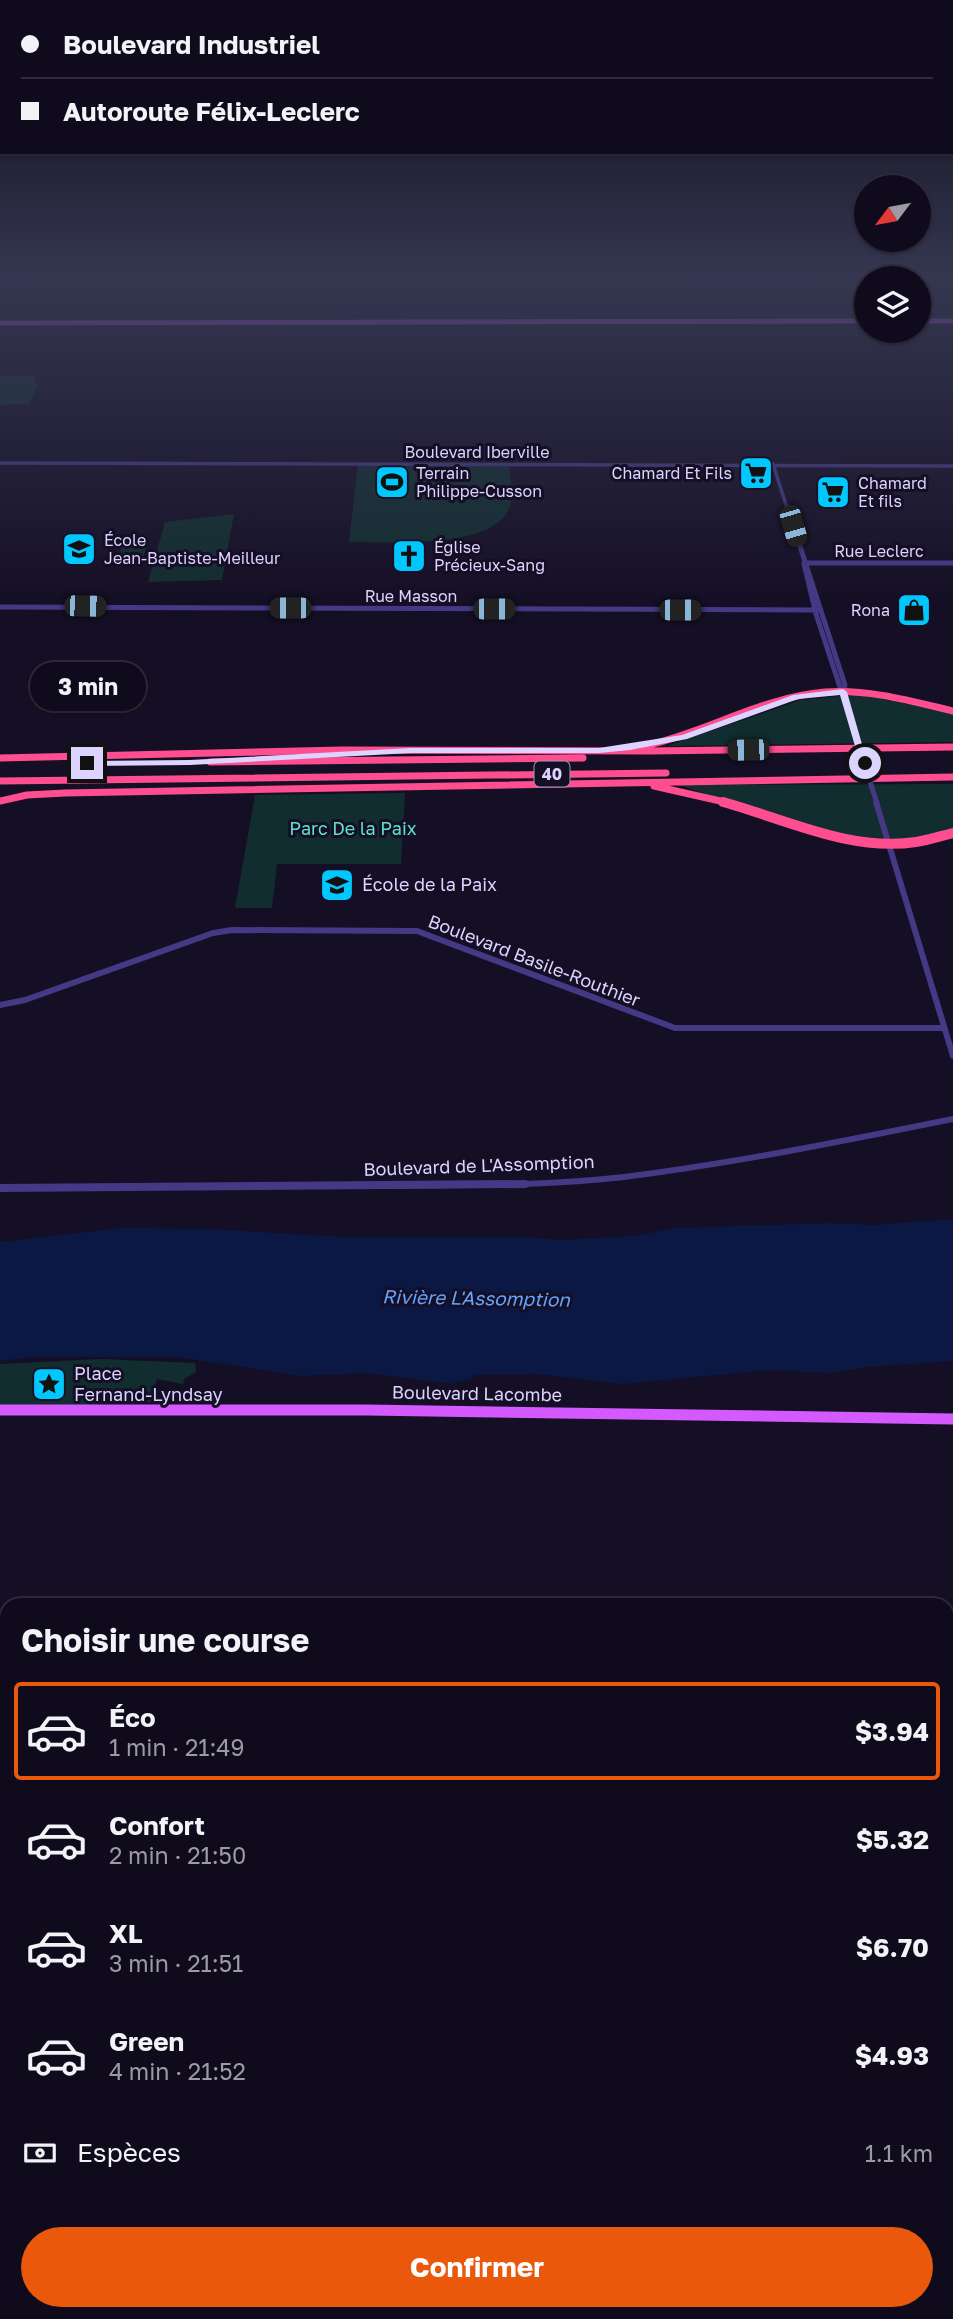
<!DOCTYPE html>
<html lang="fr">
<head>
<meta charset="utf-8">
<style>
  :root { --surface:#100b1c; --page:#1e1929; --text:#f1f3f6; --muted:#9c9ba3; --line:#302b3b; --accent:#ea580c }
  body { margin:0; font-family:"Golos Text",sans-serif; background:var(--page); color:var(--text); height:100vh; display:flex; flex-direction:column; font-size:26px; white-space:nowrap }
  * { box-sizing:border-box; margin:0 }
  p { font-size:23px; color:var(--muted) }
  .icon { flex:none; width:38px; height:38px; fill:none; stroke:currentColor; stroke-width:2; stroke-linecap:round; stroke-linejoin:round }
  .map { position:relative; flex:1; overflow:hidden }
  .panel { position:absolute; left:0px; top:1598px; width:954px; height:723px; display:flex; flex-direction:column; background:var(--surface); border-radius:21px 21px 0 0; box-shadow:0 2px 5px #0004,0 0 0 2px var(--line) }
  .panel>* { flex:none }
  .hud { position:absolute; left:0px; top:0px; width:954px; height:154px; box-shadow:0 2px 5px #0004,0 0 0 2px var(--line); display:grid; align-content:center; height:154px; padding:0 21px; background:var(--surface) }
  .needle { width:46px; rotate:238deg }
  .buttons { position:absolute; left:854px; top:175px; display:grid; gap:14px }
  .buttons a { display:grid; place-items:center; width:77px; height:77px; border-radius:50%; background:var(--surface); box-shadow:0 2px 5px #0004,0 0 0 2px var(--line); font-size:35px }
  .end { position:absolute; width:32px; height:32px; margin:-16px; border:9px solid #ddd3ff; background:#111; box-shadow:0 0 0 4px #111 }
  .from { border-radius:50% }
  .bubble { position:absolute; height:49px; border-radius:24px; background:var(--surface); box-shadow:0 2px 5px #0004,0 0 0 2px var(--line); font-size:23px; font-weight:700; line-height:49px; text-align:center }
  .car { position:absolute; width:21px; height:42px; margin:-21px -10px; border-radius:9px; box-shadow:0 0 5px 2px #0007; background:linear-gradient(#222 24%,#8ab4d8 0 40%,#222 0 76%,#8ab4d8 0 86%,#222 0) }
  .hud b { display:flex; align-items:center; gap:24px; height:66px; font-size:26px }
  .hud b+b { border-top:2px solid var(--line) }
  .hud i { width:18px; height:18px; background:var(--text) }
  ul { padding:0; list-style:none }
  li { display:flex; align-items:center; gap:21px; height:98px; margin:0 14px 10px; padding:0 7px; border:4px solid transparent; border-radius:7px }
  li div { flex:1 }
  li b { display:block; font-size:26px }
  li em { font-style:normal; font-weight:700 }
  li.on { border-color:var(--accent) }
  li>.icon { width:63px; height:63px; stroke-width:1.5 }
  h2 { padding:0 21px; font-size:32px; line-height:84px }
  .pay { display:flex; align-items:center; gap:18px; height:77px; padding:0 21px; font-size:26px }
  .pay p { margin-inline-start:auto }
  .cta { display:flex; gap:14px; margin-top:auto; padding:14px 21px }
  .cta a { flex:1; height:80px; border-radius:42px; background:var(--accent); color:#fff; font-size:28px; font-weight:700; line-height:80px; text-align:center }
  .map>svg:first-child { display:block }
</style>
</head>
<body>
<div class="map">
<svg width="953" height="2319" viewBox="0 0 953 2319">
  <rect width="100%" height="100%" fill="#150f25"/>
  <path fill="#122d2f" d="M 0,376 L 36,376 L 34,383 L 39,383 L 29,404 L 0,405 Z
    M 358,464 L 509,465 C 510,479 514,495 509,508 C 493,550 386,542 349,542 Z
    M 234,514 L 222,580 L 148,582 L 165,522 Z
    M 122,546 L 147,546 L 140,566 L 114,566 Z
    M 858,694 L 953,713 L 953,742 L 667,746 L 801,700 Z
    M 953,784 L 953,828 C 867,860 761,811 679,785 Z
    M 405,793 L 401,864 L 277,864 L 272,908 L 235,908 L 255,795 Z
    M 100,1359 L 195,1363 L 196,1372 L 184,1379 L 183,1384 L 157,1379 L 153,1389 L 155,1402 L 98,1404 L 97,1409 L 0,1410 L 0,1364 Z
    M 947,2189 L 953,2207 L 953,2319 L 846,2319 L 847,2314 L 947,2314 Z"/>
  <path fill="#0a1843" d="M 0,278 L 254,278 L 137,285 L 46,283 L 32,287 L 0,286 Z
    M 658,278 L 866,278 L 866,284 L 825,283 L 817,279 L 816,284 L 807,286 L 699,287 Z
    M 953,1219 L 953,1361 L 866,1367 L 830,1373 L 769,1370 L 622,1384 L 538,1374 L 475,1375 L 473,1378 L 452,1384 L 366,1373 L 301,1376 L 177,1357 L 32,1357 L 0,1361 L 0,1242 L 120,1228 L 209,1229 L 346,1237 L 529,1237 L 560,1240 L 633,1236 L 676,1228 L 829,1223 L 875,1225 Z"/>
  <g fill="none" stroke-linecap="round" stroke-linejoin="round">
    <path stroke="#453985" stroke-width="3.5" d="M 0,463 L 953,466
      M 773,464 L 787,508"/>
    <path stroke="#453985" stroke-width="5" d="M 787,506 L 845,685 L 843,692
      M 804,563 L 953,563
      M 804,564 L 816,614 L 857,739
      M 0,607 L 821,610
      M 872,788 L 877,803"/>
    <path stroke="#453985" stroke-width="6" d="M 876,802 L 953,1056
      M 0,1005 L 25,1000 L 213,933 L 232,930 L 417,931 L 675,1028 L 944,1028
      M 386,1186 C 465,1185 545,1186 624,1177 C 735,1163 844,1141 953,1119"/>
    <path stroke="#453985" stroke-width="8" d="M 0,1188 L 525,1184"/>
    <path stroke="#d45aff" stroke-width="5" d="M 919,321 L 953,321
      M 0,323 L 866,321"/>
    <path stroke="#d45aff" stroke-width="11" d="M 0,1410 L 367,1410 L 953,1419"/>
    <path stroke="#ff4e8f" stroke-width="7" d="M 644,746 C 705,733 762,697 825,692 C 869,689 911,701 953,711
      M 0,758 L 343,750 L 650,751 L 953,747
      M 210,762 L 583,758
      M 0,781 L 666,773
      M 654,786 L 729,803
      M 0,801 L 27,795 L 65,793 L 953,777"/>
    <path stroke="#ff4e8f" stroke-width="10" d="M 723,802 C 785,819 850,852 916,842 C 929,840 941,836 953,833"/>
    <path stroke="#453985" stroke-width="5" d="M 857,739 L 872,788"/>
  </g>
  <linearGradient id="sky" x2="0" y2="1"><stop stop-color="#0c0814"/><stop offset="0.46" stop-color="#353751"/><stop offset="1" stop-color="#353751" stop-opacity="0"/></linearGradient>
  <rect width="953" height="603" fill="url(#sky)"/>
  <path fill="#ddd3ff" d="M 843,689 L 847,692 L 868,765 L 860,763 L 840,695 L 798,699 L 687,739 L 630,750 L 599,753 L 411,753 L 190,765 L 87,766 L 83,763 L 87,761 L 190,760 L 411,748 L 599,748 L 682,735 L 793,695 Z"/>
  <defs>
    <g id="supermarket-square" transform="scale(1.75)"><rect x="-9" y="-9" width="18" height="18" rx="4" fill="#00c8fe" stroke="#150f25"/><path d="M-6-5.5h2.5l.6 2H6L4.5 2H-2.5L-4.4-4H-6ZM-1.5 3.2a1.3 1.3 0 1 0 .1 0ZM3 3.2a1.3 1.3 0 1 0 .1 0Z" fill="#111"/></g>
    <g id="stadium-square" transform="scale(1.75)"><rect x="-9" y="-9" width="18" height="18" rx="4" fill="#00c8fe" stroke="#150f25"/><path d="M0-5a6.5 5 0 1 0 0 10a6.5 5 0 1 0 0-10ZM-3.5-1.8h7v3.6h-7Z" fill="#111"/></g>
    <g id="school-square" transform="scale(1.75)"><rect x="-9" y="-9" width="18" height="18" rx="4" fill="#00c8fe" stroke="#150f25"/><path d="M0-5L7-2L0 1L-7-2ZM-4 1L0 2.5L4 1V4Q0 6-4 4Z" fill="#111"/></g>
    <g id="church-square" transform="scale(1.75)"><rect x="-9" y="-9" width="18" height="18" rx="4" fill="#00c8fe" stroke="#150f25"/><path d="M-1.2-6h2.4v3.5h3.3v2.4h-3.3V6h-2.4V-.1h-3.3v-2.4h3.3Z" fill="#111"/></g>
    <g id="shop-square" transform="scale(1.75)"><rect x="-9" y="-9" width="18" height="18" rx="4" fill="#00c8fe" stroke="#150f25"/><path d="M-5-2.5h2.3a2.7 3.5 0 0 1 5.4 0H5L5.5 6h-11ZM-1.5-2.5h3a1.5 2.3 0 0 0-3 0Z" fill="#111"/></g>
    <g id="sight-square" transform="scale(1.75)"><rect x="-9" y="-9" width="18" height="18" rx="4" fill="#00c8fe" stroke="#150f25"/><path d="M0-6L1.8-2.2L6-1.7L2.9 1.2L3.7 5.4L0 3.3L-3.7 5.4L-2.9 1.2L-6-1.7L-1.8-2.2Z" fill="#111"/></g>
  </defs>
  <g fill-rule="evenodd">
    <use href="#supermarket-square" x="756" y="473"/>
    <use href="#stadium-square" x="392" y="482"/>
    <use href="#supermarket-square" x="833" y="492"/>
    <use href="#school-square" x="79" y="549"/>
    <use href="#church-square" x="409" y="556"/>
    <use href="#shop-square" x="914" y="610"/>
    <use href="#school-square" x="337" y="885"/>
    <use href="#sight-square" x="49" y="1384"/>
  </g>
  <g text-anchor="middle" stroke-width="6" stroke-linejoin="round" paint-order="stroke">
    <g font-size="16" fill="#ddd3ff" stroke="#150f25">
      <text x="477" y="458">Boulevard Iberville</text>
      <text x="879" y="557">Rue Leclerc</text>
      <text x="411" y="602">Rue Masson</text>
    </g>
    <g font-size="16" fill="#ddd3ff" stroke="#150f25" text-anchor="start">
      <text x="416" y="479">Terrain<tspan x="416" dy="18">Philippe-Cusson</tspan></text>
      <text x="732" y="479" text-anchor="end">Chamard Et Fils</text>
      <text x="858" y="489">Chamard<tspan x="858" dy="18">Et fils</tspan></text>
      <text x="104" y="546">École<tspan x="104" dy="18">Jean-Baptiste-Meilleur</tspan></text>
      <text x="434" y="553">Église<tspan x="434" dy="18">Précieux-Sang</tspan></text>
      <text x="890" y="616" text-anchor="end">Rona</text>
    </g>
    <rect fill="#150f25" stroke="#a198be" stroke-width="2" x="534.5" y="761.5" width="35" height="25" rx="5"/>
    <g font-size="16" font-weight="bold" fill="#ddd3ff">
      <text x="552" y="780">40</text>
    </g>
    <g font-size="18" fill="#5de1cf" stroke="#150f25">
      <text x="353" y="835">Parc De la Paix</text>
    </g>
    <g font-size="18" fill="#ddd3ff" stroke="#150f25" text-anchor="start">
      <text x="362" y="891">École de la Paix</text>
      <text x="74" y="1380">Place<tspan x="74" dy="21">Fernand-Lyndsay</tspan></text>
    </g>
    <g font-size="18" fill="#ddd3ff" stroke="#150f25">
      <text transform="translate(534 961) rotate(21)" y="6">Boulevard Basile-Routhier</text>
      <text transform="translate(479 1166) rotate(-2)" y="6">Boulevard de L'Assomption</text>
      <text transform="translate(477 1394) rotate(1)" y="6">Boulevard Lacombe</text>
    </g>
    <g font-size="19" font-style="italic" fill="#61a4ff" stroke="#150f25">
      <text transform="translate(476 1298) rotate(1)" y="7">Rivière L'Assomption</text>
    </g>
  </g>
</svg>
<div class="buttons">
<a><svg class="needle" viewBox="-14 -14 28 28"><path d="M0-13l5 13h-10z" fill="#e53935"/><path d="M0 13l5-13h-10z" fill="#9c9ba3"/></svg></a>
<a><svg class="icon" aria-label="layers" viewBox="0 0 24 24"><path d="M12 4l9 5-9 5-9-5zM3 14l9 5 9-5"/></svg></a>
</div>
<i class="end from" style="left:865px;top:763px"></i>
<i class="end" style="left:87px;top:763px"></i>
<div class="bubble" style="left:30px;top:662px;width:116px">3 min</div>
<i class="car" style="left:793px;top:526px;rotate:164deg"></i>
<i class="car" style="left:85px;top:606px;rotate:91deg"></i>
<i class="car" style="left:290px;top:608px;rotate:270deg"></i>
<i class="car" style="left:494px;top:609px;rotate:90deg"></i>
<i class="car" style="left:680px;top:610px;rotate:90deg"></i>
<i class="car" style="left:748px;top:750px;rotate:269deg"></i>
<div class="hud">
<b><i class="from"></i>Boulevard Industriel</b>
<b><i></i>Autoroute Félix-Leclerc</b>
</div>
<section class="panel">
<h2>Choisir une course</h2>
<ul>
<li class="on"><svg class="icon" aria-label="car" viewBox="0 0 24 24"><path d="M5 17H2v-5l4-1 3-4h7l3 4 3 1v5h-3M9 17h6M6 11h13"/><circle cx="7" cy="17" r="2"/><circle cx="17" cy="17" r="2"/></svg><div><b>Éco</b><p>1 min · 21:49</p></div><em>$3.94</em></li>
<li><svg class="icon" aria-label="car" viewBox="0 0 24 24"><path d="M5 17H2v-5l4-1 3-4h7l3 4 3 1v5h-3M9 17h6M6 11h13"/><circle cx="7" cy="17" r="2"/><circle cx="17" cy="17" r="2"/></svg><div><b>Confort</b><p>2 min · 21:50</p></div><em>$5.32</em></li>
<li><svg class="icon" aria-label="car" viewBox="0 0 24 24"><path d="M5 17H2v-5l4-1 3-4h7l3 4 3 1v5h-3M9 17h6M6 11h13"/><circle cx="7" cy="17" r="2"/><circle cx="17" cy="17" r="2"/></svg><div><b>XL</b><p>3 min · 21:51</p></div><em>$6.70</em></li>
<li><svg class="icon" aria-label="car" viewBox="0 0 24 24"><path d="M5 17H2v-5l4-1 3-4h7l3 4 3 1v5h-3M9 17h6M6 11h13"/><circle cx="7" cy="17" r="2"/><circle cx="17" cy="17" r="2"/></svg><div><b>Green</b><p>4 min · 21:52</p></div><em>$4.93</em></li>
</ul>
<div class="pay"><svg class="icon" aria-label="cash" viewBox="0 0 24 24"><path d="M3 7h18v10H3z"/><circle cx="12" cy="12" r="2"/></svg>Espèces<p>1.1 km</p></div>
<div class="cta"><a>Confirmer</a></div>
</section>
</div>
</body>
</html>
